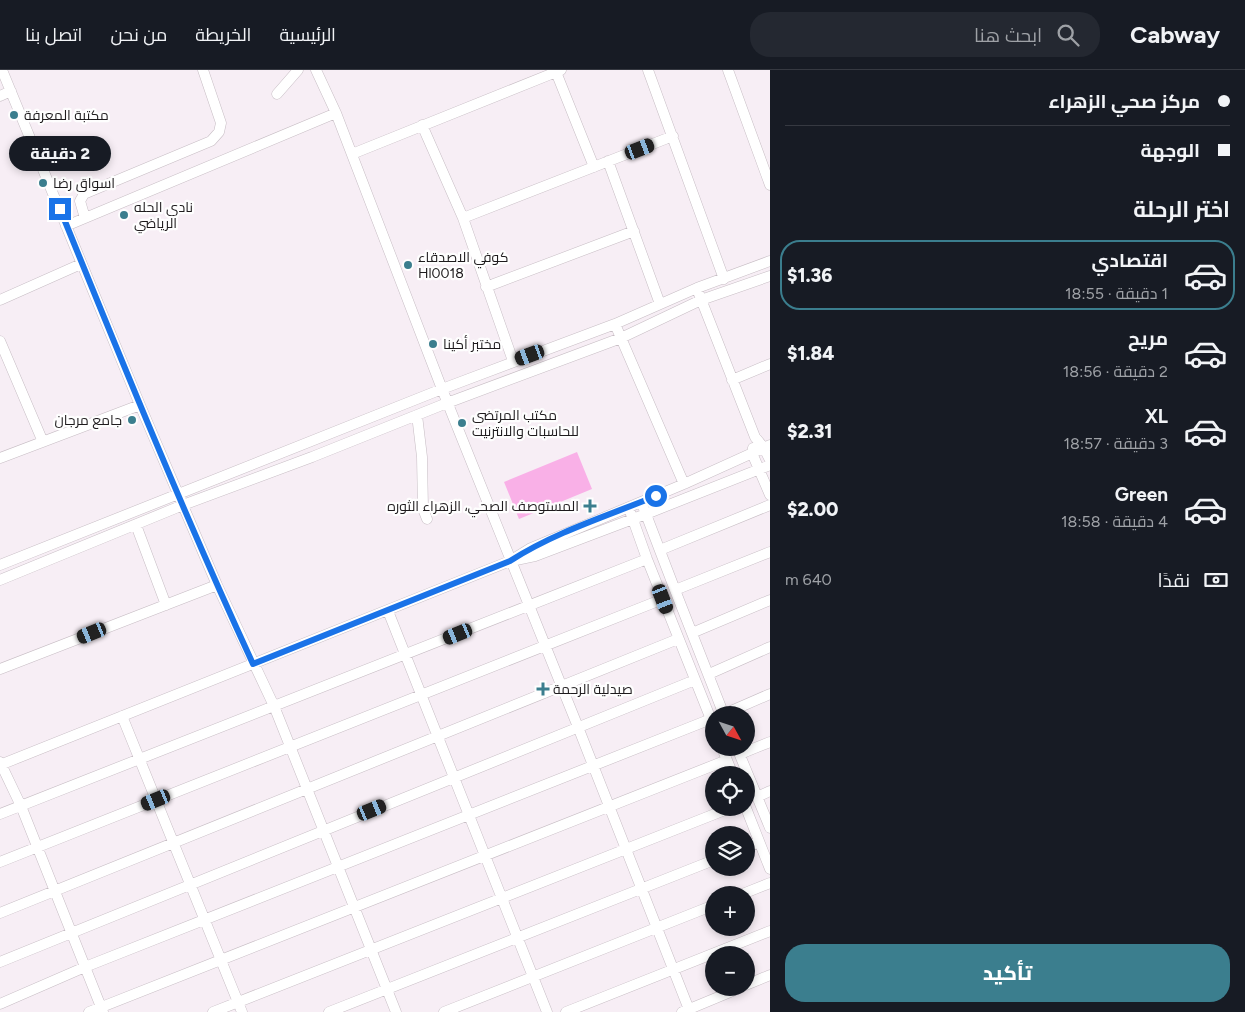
<!DOCTYPE html>
<html lang="ar">
<head>
<meta charset="utf-8">
<style>
  :root { --surface:#171b24; --page:#242831; --text:#f1f3f6; --muted:#9ea1a6; --line:#363941; --accent:#3b7e8e }
  body { margin:0; font-family:Figtree,Cairo,sans-serif; background:var(--page); color:var(--text); direction:rtl; height:100vh; display:flex; flex-direction:column; font-size:19px; white-space:nowrap }
  * { box-sizing:border-box; margin:0 }
  p { font-size:16px; color:var(--muted) }
  .icon { flex:none; width:28px; height:28px; fill:none; stroke:currentColor; stroke-width:2; stroke-linecap:round; stroke-linejoin:round }
  .map { position:relative; flex:1; overflow:hidden; direction:ltr }
  .sheet { display:flex; flex-direction:column; background:var(--surface); width:475px }
  .sheet>* { flex:none }
  .hud { display:grid; align-content:center; height:110px; padding:0 15px; background:var(--surface) }
  .needle { width:32px; rotate:130deg }
  .controls { position:absolute; left:705px; top:636px; display:grid; gap:10px }
  .controls a { display:grid; place-items:center; width:50px; height:50px; border-radius:50%; background:var(--surface); box-shadow:0 2px 8px #0003; font-size:25px }
  .end { position:absolute; width:22px; height:22px; margin:-11px; border:6px solid #1a73e8; background:#fff; box-shadow:0 0 0 2px #fff }
  .from { border-radius:50% }
  .bubble { position:absolute; height:35px; border-radius:18px; background:var(--surface); box-shadow:0 2px 8px #0003; font-size:16px; font-weight:800; line-height:35px; text-align:center; direction:rtl }
  .car { position:absolute; width:15px; height:30px; margin:-15px -8px; border-radius:6px; box-shadow:0 0 4px 1px #0007; background:linear-gradient(#222 24%,#8ab4d8 0 40%,#222 0 76%,#8ab4d8 0 86%,#222 0) }
  .hud b { display:flex; align-items:center; gap:18px; height:48px; font-size:19px }
  .hud b+b { border-top:1px solid var(--line) }
  .hud i { width:12px; height:12px; background:var(--text) }
  ul { padding:0; list-style:none }
  li { display:flex; align-items:center; gap:15px; height:70px; margin:0 10px 8px; padding:0 5px; border:2px solid transparent; border-radius:20px }
  li div { flex:1 }
  li b { display:block; font-size:19px }
  li em { font-style:normal; font-weight:800 }
  li.selected { border-color:var(--accent) }
  li>.icon { width:45px; height:45px; stroke-width:1.5 }
  h2 { padding:0 15px; font-size:22px; line-height:60px }
  .pay { display:flex; align-items:center; gap:12px; height:55px; padding:0 15px; font-size:19px }
  .pay p { margin-inline-start:auto }
  .action { display:flex; gap:10px; margin-top:auto; padding:10px 15px }
  .action a { flex:1; height:58px; border-radius:20px; background:var(--accent); color:#fff; font-size:20px; font-weight:800; line-height:58px; text-align:center }
  header { display:flex; align-items:center; gap:30px; box-sizing:border-box; height:70px; padding:0 25px; background:var(--surface); border-bottom:1px solid var(--line) }
  header strong { font-size:24px }
  nav { display:flex; gap:28px; margin-inline-start:auto; font-size:18px }
  .search { width:350px; height:45px; background:var(--page); display:flex; align-items:center; gap:12px; box-sizing:border-box; padding:0 18px; border-radius:20px; color:var(--muted); font-size:19px }
  main { display:flex; flex:1; min-height:0 }
  .map>svg:first-child { display:block }
</style>
</head>
<body>
<header>
<strong>Cabway</strong>
<div class="search"><svg class="icon" aria-label="search" viewBox="0 0 24 24"><circle cx="10" cy="10" r="6"/><path d="M15 15l6 6"/></svg>ابحث هنا</div>
<nav><a>الرئيسية</a><a>الخريطة</a><a>من نحن</a><a>اتصل بنا</a></nav>
</header>
<main>
<section class="sheet">
<div class="hud">
<b><i class="from"></i>مركز صحي الزهراء</b>
<b><i></i>الوجهة</b>
</div>
<h2>اختر الرحلة</h2>
<ul>
<li class="selected"><svg class="icon" aria-label="car" viewBox="0 0 24 24"><path d="M5 17H2v-5l4-1 3-4h7l3 4 3 1v5h-3M9 17h6M6 11h13"/><circle cx="7" cy="17" r="2"/><circle cx="17" cy="17" r="2"/></svg><div><b>اقتصادي</b><p>1 دقيقة · 18:55</p></div><em>$1.36</em></li>
<li><svg class="icon" aria-label="car" viewBox="0 0 24 24"><path d="M5 17H2v-5l4-1 3-4h7l3 4 3 1v5h-3M9 17h6M6 11h13"/><circle cx="7" cy="17" r="2"/><circle cx="17" cy="17" r="2"/></svg><div><b>مريح</b><p>2 دقيقة · 18:56</p></div><em>$1.84</em></li>
<li><svg class="icon" aria-label="car" viewBox="0 0 24 24"><path d="M5 17H2v-5l4-1 3-4h7l3 4 3 1v5h-3M9 17h6M6 11h13"/><circle cx="7" cy="17" r="2"/><circle cx="17" cy="17" r="2"/></svg><div><b>XL</b><p>3 دقيقة · 18:57</p></div><em>$2.31</em></li>
<li><svg class="icon" aria-label="car" viewBox="0 0 24 24"><path d="M5 17H2v-5l4-1 3-4h7l3 4 3 1v5h-3M9 17h6M6 11h13"/><circle cx="7" cy="17" r="2"/><circle cx="17" cy="17" r="2"/></svg><div><b>Green</b><p>4 دقيقة · 18:58</p></div><em>$2.00</em></li>
</ul>
<div class="pay"><svg class="icon" aria-label="cash" viewBox="0 0 24 24"><path d="M3 7h18v10H3z"/><circle cx="12" cy="12" r="2"/></svg>نقدًا<p>640 m</p></div>
<div class="action"><a>تأكيد</a></div>
</section>
<div class="map">
<svg width="770" height="942" viewBox="0 0 770 942">
  <rect width="100%" height="100%" fill="#f7eef5"/>
  <path fill="#f9b0e7" d="M 577,382 L 592,419 L 519,449 L 504,412 Z"/>
  <g fill="none" stroke-linecap="round" stroke-linejoin="round">
    <g stroke="#c7bdc4" stroke-width="11">
      <path id="minor" d="M 2,0 L 140,335 L 217,515 L 274,636 L 396,942
        M 316,0 L 336,43 L 442,319 L 578,657 L 690,942
        M 648,0 L 724,209
        M 728,0 L 770,115
        M 556,2 L 594,97
        M 277,24 L 298,0
        M 0,26 L 11,21
        M 422,55 L 463,148 L 513,291
        M 352,84 L 561,0
        M 608,91 L 660,234
        M 85,148 L 80,131 L 84,124 L 211,71 L 219,62 L 221,53 L 203,0
        M 463,148 L 673,66
        M 66,156 L 336,43
        M 486,217 L 634,161
        M 699,224 L 755,367 L 764,378 L 770,390
        M 0,230 L 81,194
        M 615,254 L 684,414
        M 0,271 L 43,372
        M 732,310 L 770,294
        M 417,345 L 422,387 L 423,439 L 427,449
        M 753,378 L 752,383 L 770,425
        M 0,388 L 140,335
        M 644,439 L 675,520 L 724,645
        M 631,444 L 647,489 L 714,657
        M 136,455 L 166,535
        M 660,480 L 770,435
        M 516,490 L 535,486 L 646,444 L 770,395
        M 0,495 L 442,319 L 615,254 L 697,218 L 770,191
        M 0,510 L 183,435 L 312,387 L 447,333 L 621,268 L 701,230 L 770,206
        M 675,520 L 770,482
        M 388,541 L 547,942
        M 692,563 L 770,530
        M 0,599 L 217,515
        M 709,604 L 770,577
        M 724,644 L 770,624
        M 122,646 L 242,942
        M 722,678 L 733,705
        M 737,678 L 770,758
        M 740,684 L 770,672
        M 0,692 L 21,736 L 103,942
        M 0,695 L 510,491 L 531,478 L 684,414 L 770,375
        M 757,727 L 770,721
        M 746,738 L 770,799
        M 0,744 L 647,489
        M 746,777 L 759,772
        M 0,792 L 663,529
        M 740,825 L 770,813
        M 0,843 L 678,569
        M 0,892 L 695,610
        M 746,915 L 770,905
        M 0,934 L 85,897 L 711,649
        M 89,942 L 727,690
        M 213,942 L 730,738
        M 329,942 L 714,790
        M 444,942 L 714,835
        M 566,942 L 770,861
        M 682,942 L 740,918"/>
    </g>
    <use href="#minor" stroke="#fff" stroke-width="10"/>
  </g>
  <g fill="none" stroke-linecap="round" stroke-linejoin="round">
    <path stroke="#1a73e8" stroke-width="6" d="M 60,139 C 122,292 184,444 253,594 L 510,491 C 555,462 607,446 656,426"/>
  </g>
  <g fill="#3b7e8e" stroke="#fefefe" stroke-width="2">
    <circle cx="14" cy="45" r="5"/>
    <circle cx="43" cy="113" r="5"/>
    <circle cx="124" cy="145" r="5"/>
    <circle cx="408" cy="195" r="5"/>
    <circle cx="433" cy="274" r="5"/>
    <circle cx="132" cy="350" r="5"/>
    <circle cx="462" cy="353" r="5"/>
    <path d="M587.5 428.5h5v5h5v5h-5v5h-5v-5h-5v-5h5z"/>
    <path d="M540.5 611.5h5v5h5v5h-5v5h-5v-5h-5v-5h5z"/>
  </g>
  <g text-anchor="middle" stroke-width="4.5" stroke-linejoin="round" paint-order="stroke">
    <g font-size="14" fill="#1e1b1d" stroke="#fefefe" text-anchor="start">
      <text x="24" y="50">مكتبة المعرفة</text>
      <text x="53" y="118">اسواق رضا</text>
      <text x="134" y="142">نادي الحله<tspan x="134" dy="16">الرياضي</tspan></text>
      <text x="418" y="192">كوفي الاصدقاء<tspan x="418" dy="16">Hl0018</tspan></text>
      <text x="443" y="279">مختبر أكينا</text>
      <text x="472" y="350">مكتب المرتضى<tspan x="472" dy="16">للحاسبات والانترنيت</tspan></text>
      <text x="122" y="355" text-anchor="end">جامع مرجان</text>
      <text x="579" y="441" text-anchor="end">المستوصف الصحي، الزهراء الثوره</text>
      <text x="553" y="624">صيدلية الرحمة</text>
    </g>
  </g>
</svg>
<div class="controls">
<a><svg class="needle" viewBox="-14 -14 28 28"><path d="M0-13l5 13h-10z" fill="#e53935"/><path d="M0 13l5-13h-10z" fill="#9ea1a6"/></svg></a>
<a><svg class="icon" aria-label="locate" viewBox="0 0 24 24"><circle cx="12" cy="12" r="6"/><path d="M12 2v4M12 18v4M2 12h4M18 12h4"/></svg></a>
<a><svg class="icon" aria-label="layers" viewBox="0 0 24 24"><path d="M12 4l9 5-9 5-9-5zM3 14l9 5 9-5"/></svg></a>
<a>+</a>
<a>−</a>
</div>
<i class="end from" style="left:656px;top:426px"></i>
<i class="end" style="left:60px;top:139px"></i>
<div class="bubble" style="left:9px;top:66px;width:102px">2 دقيقة</div>
<i class="car" style="left:640px;top:79px;rotate:69deg"></i>
<i class="car" style="left:530px;top:285px;rotate:250deg"></i>
<i class="car" style="left:663px;top:529px;rotate:159deg"></i>
<i class="car" style="left:92px;top:563px;rotate:248deg"></i>
<i class="car" style="left:458px;top:564px;rotate:248deg"></i>
<i class="car" style="left:156px;top:730px;rotate:248deg"></i>
<i class="car" style="left:372px;top:740px;rotate:68deg"></i>
</div>
</main>
</body>
</html>
